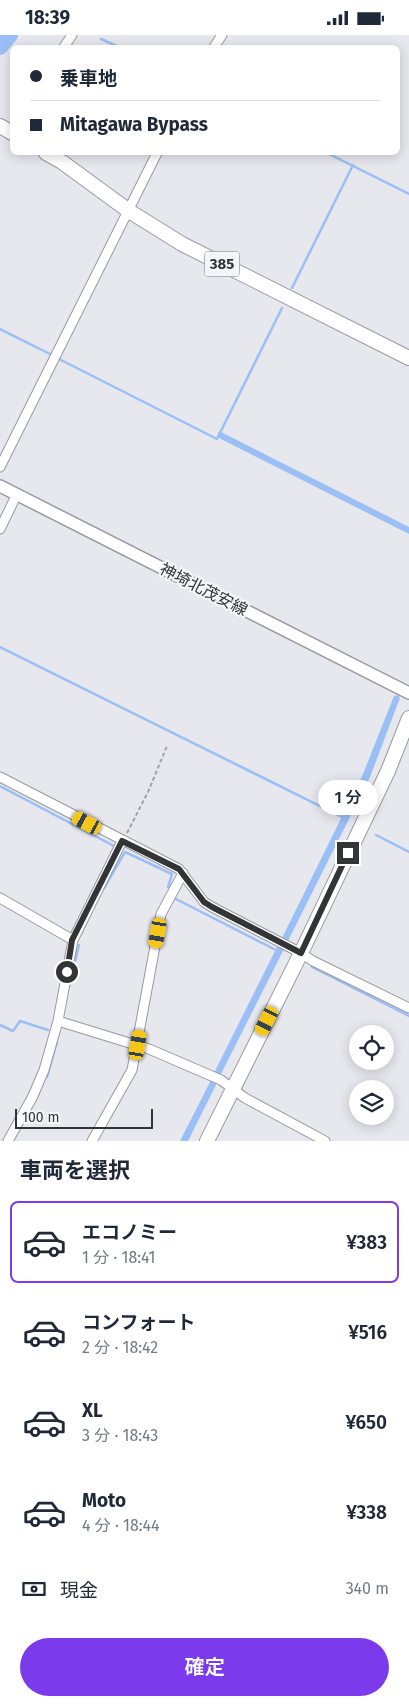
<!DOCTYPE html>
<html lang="ja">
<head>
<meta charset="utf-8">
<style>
  :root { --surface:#fff; --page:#f6f6f7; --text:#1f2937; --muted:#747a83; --line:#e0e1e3; --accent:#7c3aed }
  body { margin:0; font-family:"Fira Sans","Noto Sans JP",sans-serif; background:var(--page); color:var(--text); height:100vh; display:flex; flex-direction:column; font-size:19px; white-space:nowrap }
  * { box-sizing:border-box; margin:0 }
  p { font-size:16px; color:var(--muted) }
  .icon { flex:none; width:28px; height:28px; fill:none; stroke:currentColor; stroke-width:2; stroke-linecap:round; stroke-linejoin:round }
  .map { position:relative; height:1106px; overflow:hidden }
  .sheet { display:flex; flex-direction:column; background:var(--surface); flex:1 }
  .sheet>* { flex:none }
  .banner { position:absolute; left:10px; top:10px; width:390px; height:110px; border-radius:8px; box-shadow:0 2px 12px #0003; display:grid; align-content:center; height:110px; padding:0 20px; background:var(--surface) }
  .tools { position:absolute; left:349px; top:990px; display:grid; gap:10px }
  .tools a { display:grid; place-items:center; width:45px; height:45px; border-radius:50%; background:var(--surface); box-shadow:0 2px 12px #0003; font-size:25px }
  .scale { position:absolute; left:15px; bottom:12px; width:138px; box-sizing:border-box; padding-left:5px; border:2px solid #333436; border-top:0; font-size:14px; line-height:18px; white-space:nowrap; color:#333436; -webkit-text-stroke:4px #f4f4fb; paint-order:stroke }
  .end { position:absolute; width:22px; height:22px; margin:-11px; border:6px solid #333436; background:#fff; box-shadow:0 0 0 2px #fff }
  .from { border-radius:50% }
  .bubble { position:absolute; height:35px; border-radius:18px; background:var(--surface); box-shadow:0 2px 12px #0003; font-size:16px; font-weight:600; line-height:35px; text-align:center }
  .car { position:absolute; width:15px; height:30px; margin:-15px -8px; border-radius:6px; box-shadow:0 0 4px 1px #0007; background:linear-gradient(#f5c518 24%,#345 0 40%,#f5c518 0 76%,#345 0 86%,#f5c518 0) }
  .banner b { display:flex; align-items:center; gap:18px; height:48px; font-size:19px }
  .banner b+b { border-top:1px solid var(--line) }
  .banner i { width:12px; height:12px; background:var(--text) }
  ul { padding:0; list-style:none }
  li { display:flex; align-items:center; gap:15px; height:82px; margin:0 10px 8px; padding:0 10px; border:2px solid transparent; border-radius:8px }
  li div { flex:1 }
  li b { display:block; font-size:19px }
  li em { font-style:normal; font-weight:600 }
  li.active { border-color:var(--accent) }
  li>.icon { width:45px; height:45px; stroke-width:1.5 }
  h2 { padding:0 20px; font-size:22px; line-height:60px }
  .pay { display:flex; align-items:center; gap:12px; height:55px; padding:0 20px; font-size:19px }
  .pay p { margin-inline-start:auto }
  .primary-button { display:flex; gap:10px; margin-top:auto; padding:10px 20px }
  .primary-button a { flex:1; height:58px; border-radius:30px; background:var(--accent); color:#fff; font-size:20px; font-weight:600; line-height:58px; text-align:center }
  .status { display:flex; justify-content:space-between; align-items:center; height:35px; padding:0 25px; background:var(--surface); direction:ltr }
  .status svg { height:14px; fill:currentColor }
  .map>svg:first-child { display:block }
</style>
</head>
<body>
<div class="status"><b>18:39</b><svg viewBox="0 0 49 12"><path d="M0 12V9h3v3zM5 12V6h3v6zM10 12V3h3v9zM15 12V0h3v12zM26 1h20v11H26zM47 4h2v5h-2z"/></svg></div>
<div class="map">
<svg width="409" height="1106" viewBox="0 0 409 1106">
  <rect width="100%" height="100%" fill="#e7e7ee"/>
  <path fill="#9abff7" d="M 219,396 L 409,492 L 409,499 L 217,402 Z
    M 398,660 L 400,663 L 370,742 L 288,906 L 282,903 L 363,739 L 394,661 Z
    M 278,910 L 284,914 L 220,1041 L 214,1038 Z
    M 211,1045 L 217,1048 L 188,1106 L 180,1106 Z"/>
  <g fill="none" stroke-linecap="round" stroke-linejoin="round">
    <path stroke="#9abff7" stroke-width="2.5" d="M 101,4 L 119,12
      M 327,118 L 409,159
      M 292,253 L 353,130
      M 0,294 L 52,320
      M 59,324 L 217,404 L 282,273
      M 0,612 L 342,782
      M 0,751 L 114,811
      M 376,800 L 409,817
      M 104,853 L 125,817 L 172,839 L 168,852
      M 176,864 L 276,915
      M 81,899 L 87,886
      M 312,932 L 409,981
      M 69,952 L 79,910
      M 0,990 L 13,996 L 20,986 L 48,995
      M 47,1042 L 57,1007
      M 13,1106 L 17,1098"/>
    <path stroke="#9abff7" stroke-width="16" d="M 0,12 L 10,0"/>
    <g stroke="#9999a0" stroke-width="11">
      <path id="minor" d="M 64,12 L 72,0
        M 214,12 L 222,0
        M 0,432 L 157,118
        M 0,494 L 17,459
        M 0,742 L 179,834 L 204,867 L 212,872 L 301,918 L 313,926 L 409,973
        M 0,863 L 73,905
        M 58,986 L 149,1014 L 221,1045 L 245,1063 L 325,1106
        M 8,1106 L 33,1061 L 44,1035 L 58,986 L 73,905 L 122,806
        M 92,1106 L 132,1035 L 161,879 L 183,838"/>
    </g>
    <g stroke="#9999a0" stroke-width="14">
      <path id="secondary" d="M 0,451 L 409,658"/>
    </g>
    <g stroke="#9999a0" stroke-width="16">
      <path id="trunk" d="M 0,91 L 12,98
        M 46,118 L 62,127 L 129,176 L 182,209 L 409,323
        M 207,1106 L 301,918 L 388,736 L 409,683"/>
    </g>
    <path stroke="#a1a1a6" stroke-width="2" stroke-dasharray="4 2.5" stroke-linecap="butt" d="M 127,798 L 148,757 L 167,711"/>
    <use href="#minor" stroke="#fff" stroke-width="9"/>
    <use href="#secondary" stroke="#fff" stroke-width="11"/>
    <use href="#trunk" stroke="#fff" stroke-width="14"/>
  </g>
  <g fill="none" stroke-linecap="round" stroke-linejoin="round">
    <path stroke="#333436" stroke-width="6" d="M 67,937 L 72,905 L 122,806 L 179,834 L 204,867 L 212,872 L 301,918 L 348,818"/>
  </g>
  <g text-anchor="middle" stroke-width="4.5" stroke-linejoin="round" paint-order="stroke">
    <rect fill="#f4f4fb" stroke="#6d6e71" stroke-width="1" x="204.5" y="216.5" width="35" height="25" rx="4"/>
    <g font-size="15" font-weight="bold" fill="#333436">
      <text x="222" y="234">385</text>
    </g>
    <g font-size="16" fill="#333436" stroke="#f4f4fb">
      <text transform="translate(204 554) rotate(27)" y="6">神埼北茂安線</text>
    </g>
  </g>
</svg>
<div class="tools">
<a><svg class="icon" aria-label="locate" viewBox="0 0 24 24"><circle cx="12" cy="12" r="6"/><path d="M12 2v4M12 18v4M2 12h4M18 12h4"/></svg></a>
<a><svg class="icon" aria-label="layers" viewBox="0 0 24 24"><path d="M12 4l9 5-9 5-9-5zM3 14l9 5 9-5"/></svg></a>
</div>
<div class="scale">100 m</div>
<i class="end from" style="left:67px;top:937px"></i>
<i class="end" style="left:348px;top:818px"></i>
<div class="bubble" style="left:318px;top:745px;width:60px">1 分</div>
<i class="car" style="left:87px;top:788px;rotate:298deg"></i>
<i class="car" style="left:158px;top:898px;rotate:190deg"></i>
<i class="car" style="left:267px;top:986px;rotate:207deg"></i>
<i class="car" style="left:138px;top:1010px;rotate:10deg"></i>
<div class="banner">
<b><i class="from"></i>乗車地</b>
<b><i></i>Mitagawa Bypass</b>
</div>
</div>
<section class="sheet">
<h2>車両を選択</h2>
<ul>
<li class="active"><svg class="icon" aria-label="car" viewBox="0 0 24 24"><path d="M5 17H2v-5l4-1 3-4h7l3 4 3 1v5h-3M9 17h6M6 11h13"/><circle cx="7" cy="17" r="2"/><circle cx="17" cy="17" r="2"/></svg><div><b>エコノミー</b><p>1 分 · 18:41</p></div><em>¥383</em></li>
<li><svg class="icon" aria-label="car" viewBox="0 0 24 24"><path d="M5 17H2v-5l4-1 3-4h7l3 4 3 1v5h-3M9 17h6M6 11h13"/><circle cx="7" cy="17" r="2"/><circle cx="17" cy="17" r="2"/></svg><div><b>コンフォート</b><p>2 分 · 18:42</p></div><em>¥516</em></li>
<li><svg class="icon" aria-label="car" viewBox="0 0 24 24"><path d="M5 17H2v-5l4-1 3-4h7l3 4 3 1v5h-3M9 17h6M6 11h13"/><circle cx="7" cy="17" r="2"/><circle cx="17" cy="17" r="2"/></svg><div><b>XL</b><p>3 分 · 18:43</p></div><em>¥650</em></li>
<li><svg class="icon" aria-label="car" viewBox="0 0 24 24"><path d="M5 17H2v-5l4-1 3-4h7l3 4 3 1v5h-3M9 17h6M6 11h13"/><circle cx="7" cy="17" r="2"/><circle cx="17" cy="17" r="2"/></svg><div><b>Moto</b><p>4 分 · 18:44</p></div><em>¥338</em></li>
</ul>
<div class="pay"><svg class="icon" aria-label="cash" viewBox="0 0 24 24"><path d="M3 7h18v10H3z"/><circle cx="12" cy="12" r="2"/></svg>現金<p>340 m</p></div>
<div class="primary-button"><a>確定</a></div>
</section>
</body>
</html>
